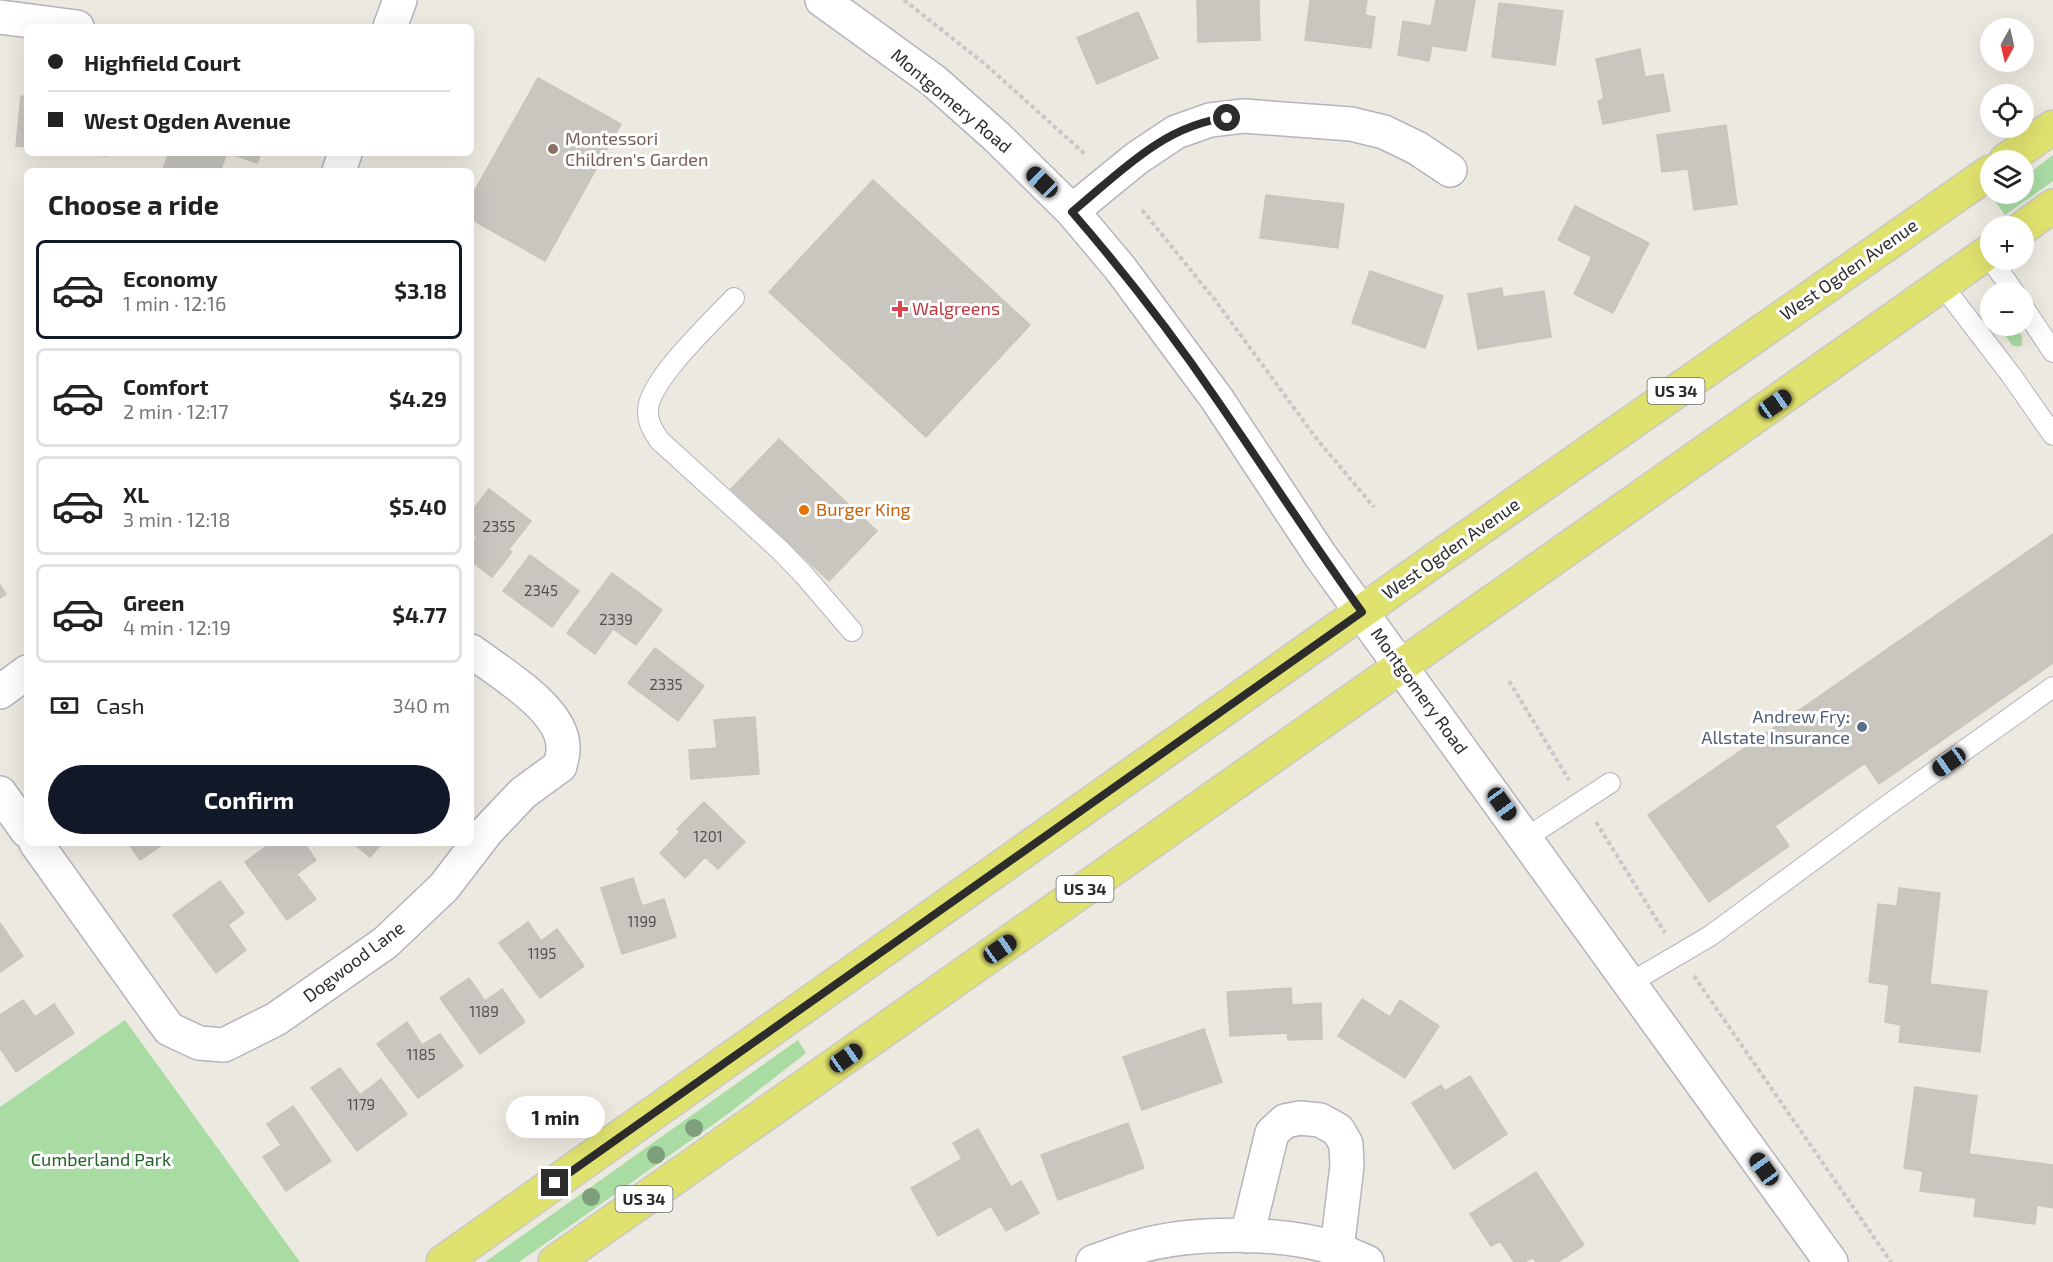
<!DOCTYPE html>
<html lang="en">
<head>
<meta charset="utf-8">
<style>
  :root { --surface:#fff; --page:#f6f6f6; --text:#222; --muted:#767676; --line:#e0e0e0; --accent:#111827 }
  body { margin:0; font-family:"Exo 2",sans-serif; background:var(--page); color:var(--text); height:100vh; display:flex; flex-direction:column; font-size:22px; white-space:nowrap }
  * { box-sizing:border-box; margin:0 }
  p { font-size:20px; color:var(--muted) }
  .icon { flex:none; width:33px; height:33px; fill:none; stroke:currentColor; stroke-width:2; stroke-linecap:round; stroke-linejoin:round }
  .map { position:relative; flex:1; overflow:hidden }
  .panel { position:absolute; left:24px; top:168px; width:450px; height:678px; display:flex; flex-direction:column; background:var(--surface); border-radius:9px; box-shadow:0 6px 24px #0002 }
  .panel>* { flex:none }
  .top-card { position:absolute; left:24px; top:24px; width:450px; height:132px; border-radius:9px; box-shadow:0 6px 24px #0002; display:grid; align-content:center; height:132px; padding:0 24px; background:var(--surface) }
  .needle { width:39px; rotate:188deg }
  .buttons { position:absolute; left:1980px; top:18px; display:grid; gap:12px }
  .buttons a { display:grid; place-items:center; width:54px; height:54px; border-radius:50%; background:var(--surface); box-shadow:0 6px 24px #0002; font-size:30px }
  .end { position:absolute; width:27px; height:27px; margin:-14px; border:8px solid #2c2c2c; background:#fff; box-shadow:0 0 0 3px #fff }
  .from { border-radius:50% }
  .bubble { position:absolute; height:42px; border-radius:21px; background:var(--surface); box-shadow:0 6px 24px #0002; font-size:20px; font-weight:700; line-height:42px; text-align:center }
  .car { position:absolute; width:18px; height:36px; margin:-18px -9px; border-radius:8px; box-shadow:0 0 4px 2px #0007; background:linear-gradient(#222 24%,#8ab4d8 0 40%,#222 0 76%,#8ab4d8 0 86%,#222 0) }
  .top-card b { display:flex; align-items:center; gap:21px; height:57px; font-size:22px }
  .top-card b+b { border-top:2px solid var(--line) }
  .top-card i { width:15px; height:15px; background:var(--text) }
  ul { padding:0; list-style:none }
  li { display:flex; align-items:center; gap:18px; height:99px; margin:0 12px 9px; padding:0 12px; border:3px solid var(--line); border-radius:9px }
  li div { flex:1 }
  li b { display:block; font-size:22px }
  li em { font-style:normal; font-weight:700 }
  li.active { border-color:var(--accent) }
  li>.icon { width:54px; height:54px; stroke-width:1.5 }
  h2 { padding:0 24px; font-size:27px; line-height:72px }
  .pay { display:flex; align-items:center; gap:15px; height:66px; padding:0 24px; font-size:22px }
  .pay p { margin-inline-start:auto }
  .action { display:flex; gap:12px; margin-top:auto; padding:12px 24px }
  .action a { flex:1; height:69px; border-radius:36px; background:var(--accent); color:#fff; font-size:24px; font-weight:700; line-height:69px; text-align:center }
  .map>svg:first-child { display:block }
</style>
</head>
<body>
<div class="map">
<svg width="2053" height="1262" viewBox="0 0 2053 1262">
  <rect width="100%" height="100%" fill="#eceae0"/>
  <path fill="#a8dca3" d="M 2053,155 L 2053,181 L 2005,215 L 1994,200 L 2002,194 L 2024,194 L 2024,177 Z
    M 1999,326 L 2014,326 L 2022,336 L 2022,345 L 2019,347 L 2012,345 Z
    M 125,1020 L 300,1262 L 0,1262 L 0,1107 Z
    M 798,1040 L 806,1053 L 728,1114 L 546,1243 L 519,1262 L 485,1262 Z"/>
  <path fill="#c8c6bf" stroke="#c7c6ba" stroke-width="1.5" d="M 1197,0 L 1259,0 L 1260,40 L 1198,42 Z
    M 1310,0 L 1367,0 L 1365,15 L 1375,17 L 1371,48 L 1305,40 Z
    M 1436,0 L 1475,0 L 1466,51 L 1432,46 L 1429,61 L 1398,55 L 1403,21 L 1431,26 Z
    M 1499,3 L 1563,11 L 1555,65 L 1492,57 Z
    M 1138,12 L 1158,58 L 1097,84 L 1077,38 Z
    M 1640,49 L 1645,77 L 1663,74 L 1670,111 L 1603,124 L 1598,101 L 1604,99 L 1596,59 Z
    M 538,78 L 621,124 L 545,261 L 471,219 L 471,197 Z
    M 21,96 L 27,97 L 27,147 L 16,146 Z
    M 1726,125 L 1737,204 L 1694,210 L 1688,169 L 1662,172 L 1657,135 Z
    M 79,153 L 107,153 L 107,156 Z
    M 169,153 L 227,153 L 220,171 L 162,171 Z
    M 229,153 L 261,153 L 257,163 Z
    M 873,180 L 1030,325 L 926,437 L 769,292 Z
    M 1266,195 L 1344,204 L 1338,248 L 1260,238 Z
    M 1575,206 L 1649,243 L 1613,313 L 1574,294 L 1592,257 L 1558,240 Z
    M 1370,271 L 1443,296 L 1425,348 L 1352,323 Z
    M 1502,288 L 1503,297 L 1544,291 L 1551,337 L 1478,349 L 1468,294 Z
    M 779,439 L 877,531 L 829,581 L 731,489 Z
    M 489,489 L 531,521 L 509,549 L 512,552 L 492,577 L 471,561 L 471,544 L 477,537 L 471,533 L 471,512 Z
    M 2053,534 L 2053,663 L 1879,784 L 1865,763 L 1775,826 L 1789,846 L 1709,902 L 1648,815 Z
    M 530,555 L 579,591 L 552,627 L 503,591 Z
    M 612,573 L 662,610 L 636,645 L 613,629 L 595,654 L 567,633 Z
    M 0,585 L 6,594 L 0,598 Z
    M 655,648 L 704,686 L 678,721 L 628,683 Z
    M 755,717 L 759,774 L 691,779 L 689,750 L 717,748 L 714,720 Z
    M 704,802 L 745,842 L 718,869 L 705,857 L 685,878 L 660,853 L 680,832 L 677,829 Z
    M 128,843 L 165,843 L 140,860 Z
    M 271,843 L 304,843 L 316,860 L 297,874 L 316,899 L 287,920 L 245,862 Z
    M 353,843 L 382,843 L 370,857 Z
    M 633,878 L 642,906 L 664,899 L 676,937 L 622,954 L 601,888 Z
    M 220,881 L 244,913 L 228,925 L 246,950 L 216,973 L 173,915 Z
    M 1899,888 L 1940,893 L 1930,984 L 1987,991 L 1980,1052 L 1899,1042 L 1901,1025 L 1885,1022 L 1889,985 L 1869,982 L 1878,904 L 1897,906 Z
    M 528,922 L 541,941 L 557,929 L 584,966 L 540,998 L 499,943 Z
    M 0,923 L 23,956 L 0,972 Z
    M 469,978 L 485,1001 L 502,989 L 525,1022 L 480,1054 L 440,998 Z
    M 1291,988 L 1292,1005 L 1321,1003 L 1322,1039 L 1288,1040 L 1287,1033 L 1230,1036 L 1227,992 Z
    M 1362,999 L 1390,1017 L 1400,1000 L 1439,1026 L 1405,1078 L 1338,1036 Z
    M 23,1000 L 35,1017 L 54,1004 L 74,1033 L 16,1072 L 0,1048 L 0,1015 Z
    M 407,1022 L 422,1045 L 440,1034 L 463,1066 L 418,1098 L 377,1044 Z
    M 1204,1029 L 1222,1082 L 1142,1110 L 1123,1057 Z
    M 340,1068 L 360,1095 L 381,1079 L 407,1114 L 357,1151 L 311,1088 Z
    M 1470,1076 L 1507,1134 L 1454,1169 L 1412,1103 L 1441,1085 L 1445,1091 Z
    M 1915,1087 L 1977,1096 L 1969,1154 L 2053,1165 L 2053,1208 L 2037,1205 L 2035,1224 L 1974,1216 L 1976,1198 L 1920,1191 L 1923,1171 L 1904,1168 Z
    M 293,1106 L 331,1161 L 286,1191 L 263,1157 L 281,1145 L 267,1124 Z
    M 1128,1123 L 1144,1168 L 1058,1200 L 1041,1155 Z
    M 978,1129 L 1011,1187 L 1021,1181 L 1039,1213 L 1006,1231 L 991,1206 L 938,1236 L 911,1188 L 962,1159 L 953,1143 Z
    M 1536,1172 L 1584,1245 L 1558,1262 L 1536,1262 L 1533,1257 L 1525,1262 L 1514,1262 L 1500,1241 L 1491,1246 L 1470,1214 Z"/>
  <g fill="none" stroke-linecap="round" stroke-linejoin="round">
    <g stroke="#b4b3be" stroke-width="22">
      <path id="service" d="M 1991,260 L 2014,292
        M 1943,286 L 2011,375 L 2053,435
        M 734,298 C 711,323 651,378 648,409 C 647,422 653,430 659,440 L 780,550 L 804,575 L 852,631
        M 2024,308 L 2053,352
        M 1526,838 L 1610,783
        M 1630,983 L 1710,936 L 1881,810 L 2053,687"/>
    </g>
    <g stroke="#b4b3be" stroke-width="36">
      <path id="minor" d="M 0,17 L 77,27
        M 390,27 L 400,0
        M 339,171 L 345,153
        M 1072,211 L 1137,158 L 1176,132 L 1210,120 L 1244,116 L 1351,124 L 1384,132 L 1417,148 L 1450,170
        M 0,692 L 27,672
        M 0,793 L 27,831
        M 36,843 L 169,1029 L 199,1043 L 224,1045 L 276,1019 L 385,943 L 444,887 L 487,831 L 523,793 L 560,766 C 561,760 564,753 563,747 C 563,709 499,672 471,651
        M 1247,1236 L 1272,1133 L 1285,1121 L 1300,1118 L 1320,1120 L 1338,1130 L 1346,1144 L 1347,1166 L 1337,1249
        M 1093,1262 C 1108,1257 1122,1251 1137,1247 C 1192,1231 1283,1231 1337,1249 C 1347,1253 1357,1258 1367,1262"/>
    </g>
    <g stroke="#b4b3be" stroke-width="36">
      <path id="tertiary" d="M 822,0 L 934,81 L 997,137 L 1072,211 L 1120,268 L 1217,399 L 1320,555 L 1831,1262"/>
    </g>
    <g stroke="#c8c8c8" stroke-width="36">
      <path id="primary" d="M 2006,160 L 2053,127
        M 2024,227 L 2053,206
        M 443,1262 L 1439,557 L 1990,172
        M 555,1262 L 1990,251"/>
    </g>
    <path stroke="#c8c8c8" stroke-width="4" stroke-dasharray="4.5 3" stroke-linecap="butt" d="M 904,0 L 985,64 L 1086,155
      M 1142,210 L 1215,300 L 1316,438 L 1374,507
      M 1509,681 L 1569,780
      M 1596,822 L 1665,933
      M 1694,976 L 1891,1262"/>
    <use href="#service" stroke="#fff" stroke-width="20"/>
    <use href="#minor" stroke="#fff" stroke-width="33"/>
    <use href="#tertiary" stroke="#fff" stroke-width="33"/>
    <use href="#primary" stroke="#e0e26f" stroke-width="33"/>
  </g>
  <g fill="#7d9f7a">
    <circle cx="694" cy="1128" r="9"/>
    <circle cx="656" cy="1155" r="9"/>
    <circle cx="591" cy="1197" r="9"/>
  </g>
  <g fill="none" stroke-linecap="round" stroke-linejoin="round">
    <path stroke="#2c2c2c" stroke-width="8" d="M 555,1183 L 1362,612 C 1312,542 1266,471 1217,400 C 1173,335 1124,272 1072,212 C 1118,174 1165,124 1227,118"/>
  </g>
  <circle fill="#8d6e63" stroke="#fff" stroke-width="2" cx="553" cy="149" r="6"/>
  <path fill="#e0444e" stroke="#fff" stroke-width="2" d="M897 300h6v6h6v6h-6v6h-6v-6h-6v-6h6z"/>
  <circle fill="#e8710a" stroke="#fff" stroke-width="2" cx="804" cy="510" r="6"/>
  <circle fill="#5c6f8a" stroke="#fff" stroke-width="2" cx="1862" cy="727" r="6"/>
  <g text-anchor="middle" stroke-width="6" stroke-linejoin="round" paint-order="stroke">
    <g font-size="15" fill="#535251">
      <text x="499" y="532">2355</text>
      <text x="541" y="596">2345</text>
      <text x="616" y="625">2339</text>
      <text x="666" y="690">2335</text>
      <text x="708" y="842">1201</text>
      <text x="642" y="927">1199</text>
      <text x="542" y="959">1195</text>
      <text x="484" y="1017">1189</text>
      <text x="421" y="1060">1185</text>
      <text x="361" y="1110">1179</text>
    </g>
    <g fill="#fff" stroke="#6b6b6b" stroke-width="1.5">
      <rect x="1647.5" y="378" width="57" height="26" rx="4.5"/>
      <rect x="1056.5" y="876" width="57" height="26" rx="4.5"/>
      <rect x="615.5" y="1186" width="57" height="26" rx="4.5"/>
    </g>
    <g font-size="16" font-weight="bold" fill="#2c2c2c">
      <text x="1676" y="397">US 34</text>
      <text x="1085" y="895">US 34</text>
      <text x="644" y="1205">US 34</text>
    </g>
    <g font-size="18" fill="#2c2c2c" stroke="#fff">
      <text transform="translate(951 101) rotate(40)" y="6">Montgomery Road</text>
      <text transform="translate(1849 270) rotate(-35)" y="6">West Ogden Avenue</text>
      <text transform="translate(1451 549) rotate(-35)" y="6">West Ogden Avenue</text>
      <text transform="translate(1419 691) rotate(54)" y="6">Montgomery Road</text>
      <text transform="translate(354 962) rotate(-37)" y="6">Dogwood Lane</text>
    </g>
    <g font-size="18" fill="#785e54" stroke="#fff" text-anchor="start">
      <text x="565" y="145">Montessori<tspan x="565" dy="21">Children's Garden</tspan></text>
    </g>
    <g font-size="18" fill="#be3a42" stroke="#fff" text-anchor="start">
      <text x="912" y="315">Walgreens</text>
    </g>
    <g font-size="18" fill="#c56008" stroke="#fff" text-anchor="start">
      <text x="816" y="516">Burger King</text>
    </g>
    <g font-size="18" fill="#4e5e75" stroke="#fff" text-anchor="end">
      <text x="1850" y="723">Andrew Fry:<tspan x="1850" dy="21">Allstate Insurance</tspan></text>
    </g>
    <g font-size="18" fill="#236226" stroke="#fff">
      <text x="101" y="1166">Cumberland Park</text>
    </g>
  </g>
</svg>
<div class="buttons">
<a><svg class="needle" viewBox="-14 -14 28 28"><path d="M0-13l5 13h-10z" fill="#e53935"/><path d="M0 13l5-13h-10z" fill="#767676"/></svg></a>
<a><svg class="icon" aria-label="locate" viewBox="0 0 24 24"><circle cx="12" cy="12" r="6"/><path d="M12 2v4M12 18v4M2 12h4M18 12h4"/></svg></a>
<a><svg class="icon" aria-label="layers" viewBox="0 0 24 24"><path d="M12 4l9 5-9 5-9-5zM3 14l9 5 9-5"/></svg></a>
<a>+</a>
<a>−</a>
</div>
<i class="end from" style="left:1227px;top:118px"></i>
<i class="end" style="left:555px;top:1183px"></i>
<div class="bubble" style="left:506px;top:1096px;width:99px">1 min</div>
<i class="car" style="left:1042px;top:182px;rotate:314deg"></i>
<i class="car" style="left:1775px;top:404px;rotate:55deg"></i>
<i class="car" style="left:1949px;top:762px;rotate:235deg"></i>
<i class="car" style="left:1502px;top:804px;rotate:144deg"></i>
<i class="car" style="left:1000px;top:949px;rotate:55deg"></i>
<i class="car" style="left:846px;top:1058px;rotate:55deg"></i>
<i class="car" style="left:1764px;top:1169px;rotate:324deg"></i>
<div class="top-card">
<b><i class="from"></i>Highfield Court</b>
<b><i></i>West Ogden Avenue</b>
</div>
<section class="panel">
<h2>Choose a ride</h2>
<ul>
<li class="active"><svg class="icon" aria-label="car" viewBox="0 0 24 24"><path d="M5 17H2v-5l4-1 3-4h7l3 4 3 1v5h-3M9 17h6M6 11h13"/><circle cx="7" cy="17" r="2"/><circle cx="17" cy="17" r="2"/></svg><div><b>Economy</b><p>1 min · 12:16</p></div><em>$3.18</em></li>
<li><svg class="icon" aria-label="car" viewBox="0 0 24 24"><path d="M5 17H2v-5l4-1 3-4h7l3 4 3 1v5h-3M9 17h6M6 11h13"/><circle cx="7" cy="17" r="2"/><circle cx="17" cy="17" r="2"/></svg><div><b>Comfort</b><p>2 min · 12:17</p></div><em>$4.29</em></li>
<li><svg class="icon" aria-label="car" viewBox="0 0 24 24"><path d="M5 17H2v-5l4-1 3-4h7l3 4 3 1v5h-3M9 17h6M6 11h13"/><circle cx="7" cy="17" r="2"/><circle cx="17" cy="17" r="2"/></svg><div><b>XL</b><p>3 min · 12:18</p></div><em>$5.40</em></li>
<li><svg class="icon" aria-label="car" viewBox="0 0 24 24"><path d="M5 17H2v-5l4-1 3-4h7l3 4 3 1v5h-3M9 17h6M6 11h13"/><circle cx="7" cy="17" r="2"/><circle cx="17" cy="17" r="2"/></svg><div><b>Green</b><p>4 min · 12:19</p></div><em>$4.77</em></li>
</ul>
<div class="pay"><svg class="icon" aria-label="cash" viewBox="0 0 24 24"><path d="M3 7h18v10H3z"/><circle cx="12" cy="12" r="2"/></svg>Cash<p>340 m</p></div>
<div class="action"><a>Confirm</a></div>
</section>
</div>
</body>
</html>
